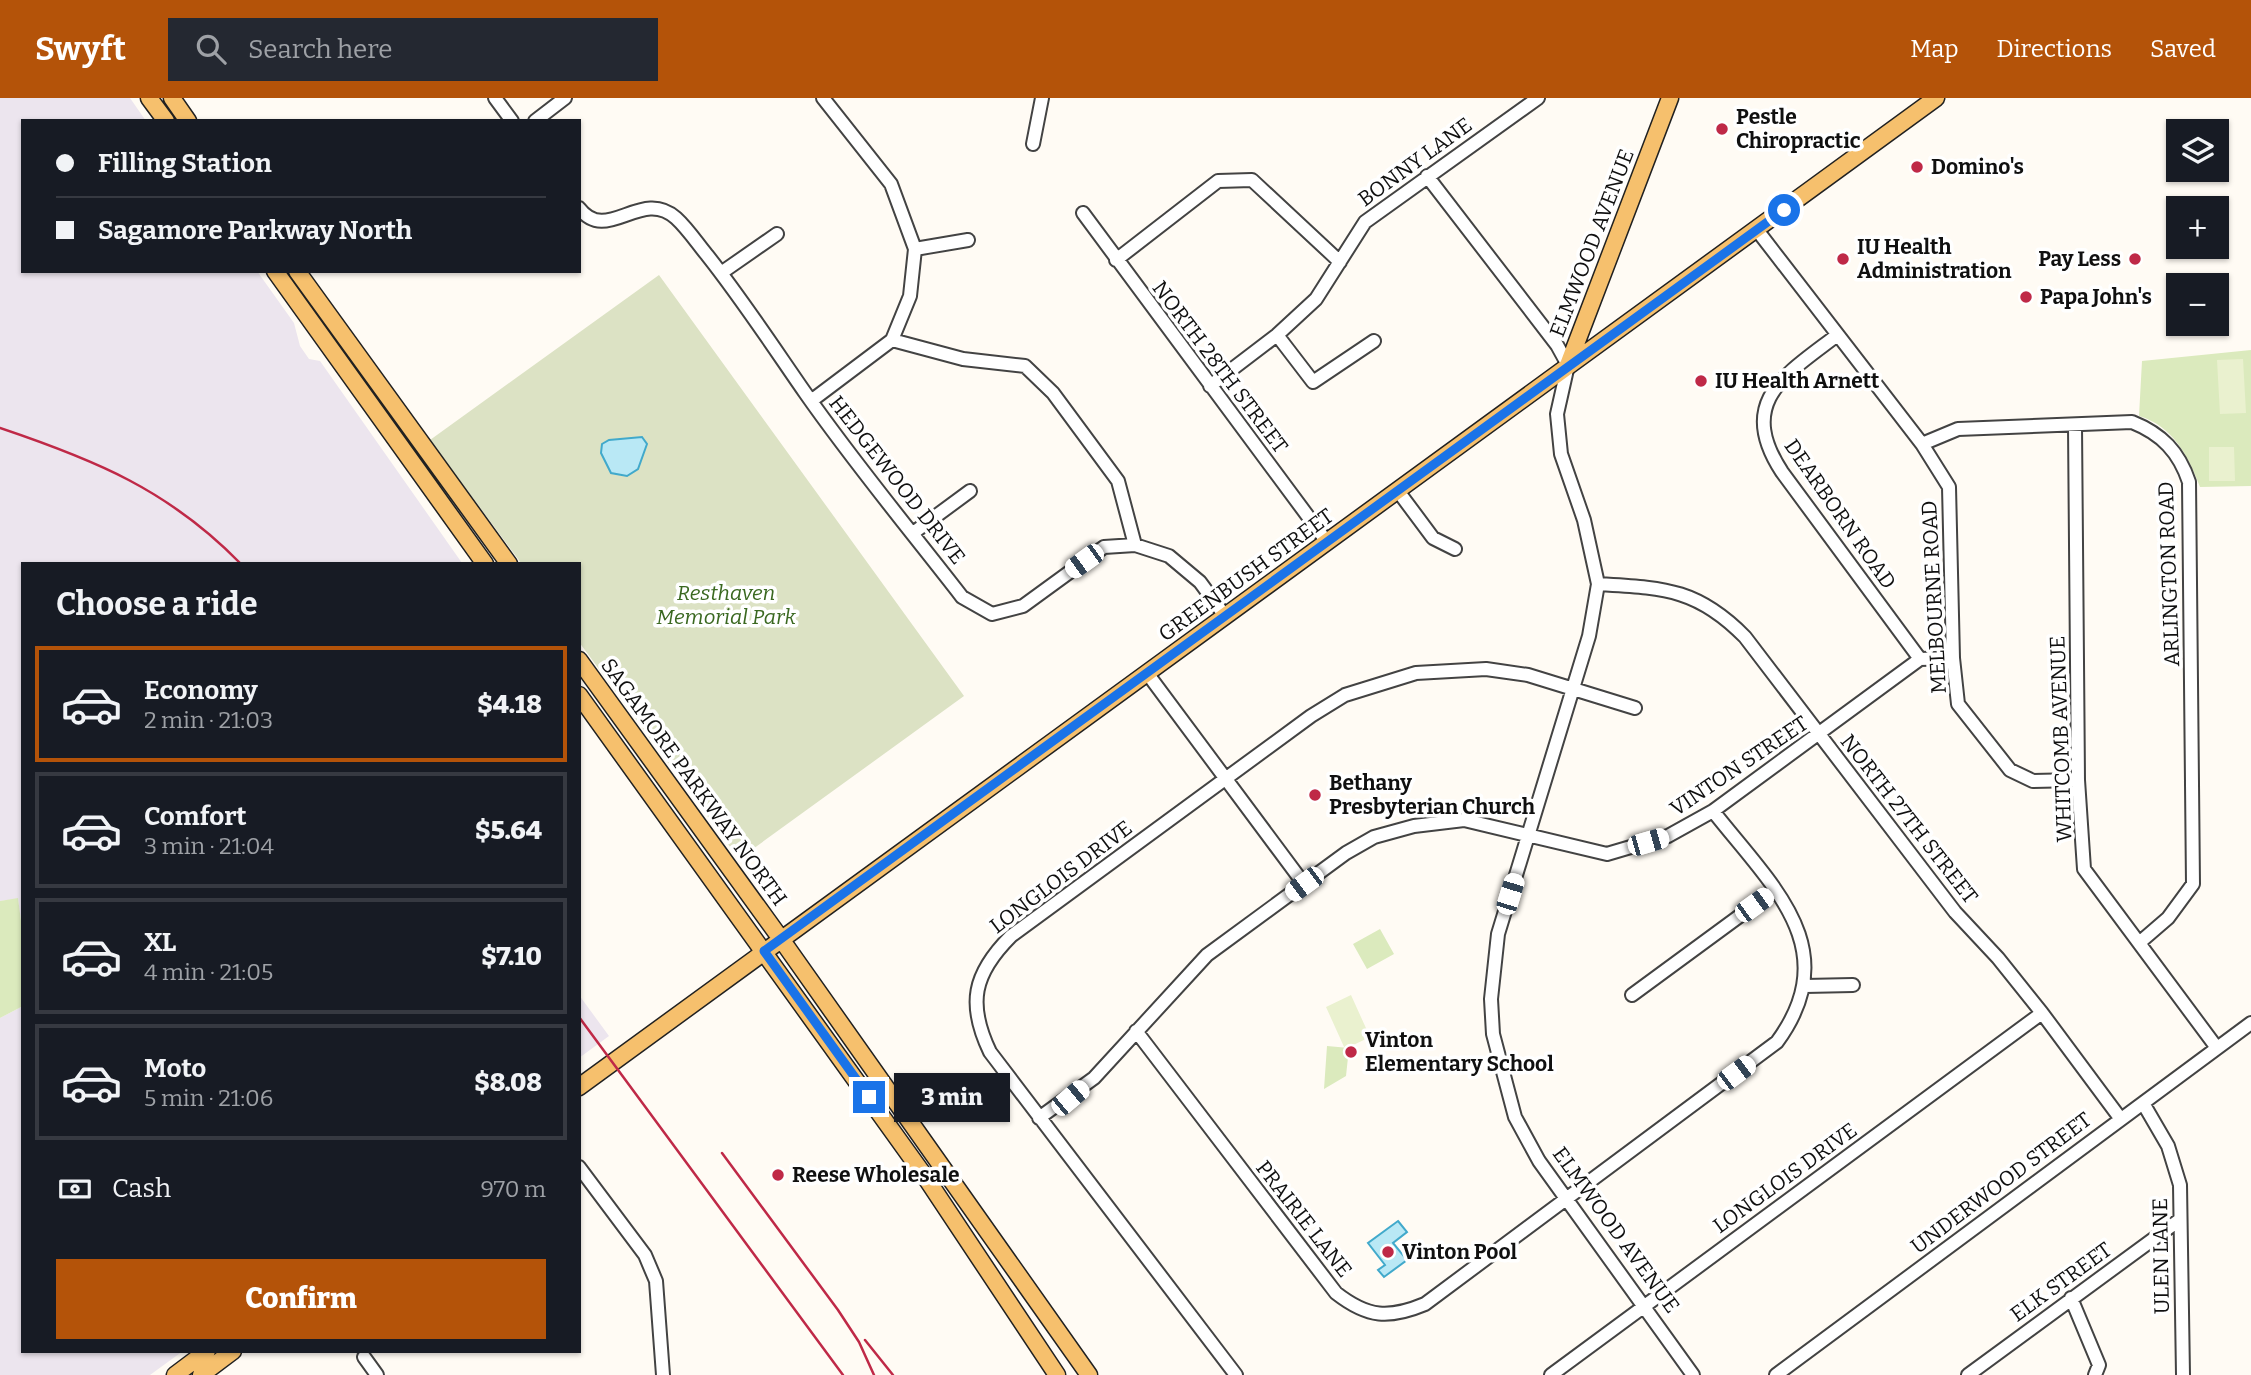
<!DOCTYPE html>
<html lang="en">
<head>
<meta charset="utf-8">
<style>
  :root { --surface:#171b24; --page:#242831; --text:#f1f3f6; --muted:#9ea1a6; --line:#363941; --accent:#b45309 }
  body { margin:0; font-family:Bitter,serif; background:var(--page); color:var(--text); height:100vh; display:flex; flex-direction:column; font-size:26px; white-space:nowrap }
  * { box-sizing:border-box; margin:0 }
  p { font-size:23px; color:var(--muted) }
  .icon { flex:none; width:38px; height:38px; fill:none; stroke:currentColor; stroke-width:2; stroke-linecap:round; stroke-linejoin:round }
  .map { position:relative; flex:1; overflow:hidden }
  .sheet { position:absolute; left:21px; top:464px; width:560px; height:791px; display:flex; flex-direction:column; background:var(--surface); border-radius:0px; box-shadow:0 2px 5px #0004 }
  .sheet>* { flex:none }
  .guide { position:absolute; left:21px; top:21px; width:560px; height:154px; border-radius:0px; box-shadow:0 2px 5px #0004; display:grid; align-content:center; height:154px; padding:0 35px; background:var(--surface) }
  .tools { position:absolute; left:2166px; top:21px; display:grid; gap:14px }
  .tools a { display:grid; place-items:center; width:63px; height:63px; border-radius:0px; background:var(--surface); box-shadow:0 2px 5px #0004; font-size:35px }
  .end { position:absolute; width:32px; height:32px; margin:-16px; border:9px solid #1a73e8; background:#fff; box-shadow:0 0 0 4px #fff }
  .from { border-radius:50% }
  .bubble { position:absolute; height:49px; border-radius:0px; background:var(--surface); box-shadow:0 2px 5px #0004; font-size:23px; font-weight:800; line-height:49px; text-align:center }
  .car { position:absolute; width:21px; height:42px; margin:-21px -10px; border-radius:9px; box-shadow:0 0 5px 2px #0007; background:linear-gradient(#fff 24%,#345 0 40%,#fff 0 76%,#345 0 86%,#fff 0) }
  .guide b { display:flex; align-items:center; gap:24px; height:66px; font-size:26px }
  .guide b+b { border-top:2px solid var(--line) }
  .guide i { width:18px; height:18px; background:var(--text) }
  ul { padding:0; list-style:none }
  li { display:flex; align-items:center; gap:21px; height:116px; margin:0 14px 10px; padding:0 21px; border:4px solid var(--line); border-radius:0px }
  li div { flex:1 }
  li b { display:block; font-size:26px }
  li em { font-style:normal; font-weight:800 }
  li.current { border-color:var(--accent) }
  li>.icon { width:63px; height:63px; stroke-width:1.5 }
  h2 { padding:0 35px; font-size:32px; line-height:84px }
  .pay { display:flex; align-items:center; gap:18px; height:77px; padding:0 35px; font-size:26px }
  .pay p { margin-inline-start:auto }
  .action { display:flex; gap:14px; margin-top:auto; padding:14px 35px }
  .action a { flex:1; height:80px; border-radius:0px; background:var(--accent); color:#fff; font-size:28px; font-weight:800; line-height:80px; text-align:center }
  header { display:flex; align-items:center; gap:42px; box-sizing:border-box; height:98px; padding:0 35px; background:var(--accent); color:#fff }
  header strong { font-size:33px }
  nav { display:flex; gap:38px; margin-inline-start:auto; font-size:24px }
  .search { width:490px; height:63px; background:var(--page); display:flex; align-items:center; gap:18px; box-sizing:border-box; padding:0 24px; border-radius:0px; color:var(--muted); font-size:26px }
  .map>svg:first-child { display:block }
</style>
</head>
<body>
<header>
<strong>Swyft</strong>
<div class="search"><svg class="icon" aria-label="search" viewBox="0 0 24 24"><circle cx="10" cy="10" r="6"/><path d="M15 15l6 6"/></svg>Search here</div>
<nav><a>Map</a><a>Directions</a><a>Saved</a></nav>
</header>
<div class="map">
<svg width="2251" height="1277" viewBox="0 0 2251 1277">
  <rect width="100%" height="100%" fill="#fffbf4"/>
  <path fill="#ece5ee" d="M 0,0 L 130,0 L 146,23 L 23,23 L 23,173 L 257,173 L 294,225 L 300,248 L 309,261 L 320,263 L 462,465 L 23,466 L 23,838 L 18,801 L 0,803 Z
    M 579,897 L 609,938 L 579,960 Z
    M 23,908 L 23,1253 L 183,1253 L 150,1277 L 0,1277 L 0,920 Z"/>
  <path fill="#dbeabd" d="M 2251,252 L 2251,388 L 2200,389 C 2188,358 2173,328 2139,318 L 2142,263 Z
    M 18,800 L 23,838 L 23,908 L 0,920 L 0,803 Z
    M 1380,831 L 1394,856 L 1367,871 L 1353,846 Z
    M 1327,948 L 1349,950 L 1346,978 L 1324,991 Z"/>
  <path fill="#dce2c4" d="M 659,177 L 964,598 L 739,761 L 579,544 L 579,466 L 521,465 L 430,342 Z"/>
  <path fill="#eaf1cf" d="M 2243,261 L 2246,315 L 2220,316 L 2217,262 Z
    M 2209,349 L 2234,349 L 2235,383 L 2209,383 Z
    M 1351,897 L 1370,939 L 1345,951 L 1326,909 Z"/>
  <path fill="#b9e8f5" stroke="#41a9cb" stroke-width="2" d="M 642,339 L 647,346 L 638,371 L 627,378 L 611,375 L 601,355 L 602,346 L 609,342 Z
    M 1398,1123 L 1407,1134 L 1393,1145 L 1407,1162 L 1384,1179 L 1378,1172 L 1385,1167 L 1368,1145 Z"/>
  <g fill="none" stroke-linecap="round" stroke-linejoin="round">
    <g stroke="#434343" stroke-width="16">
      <path id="minor" d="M 495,0 L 512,23
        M 535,23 L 565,0
        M 1033,46 L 1042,0
        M 1427,78 L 1557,247 L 1568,267 L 1557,316 L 1561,356 L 1584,422 L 1598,486 L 1589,538 L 1498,836 L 1491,901 L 1493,936 L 1515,1019 L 1539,1063 L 1693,1277
        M 579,110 C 607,147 641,89 676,120 C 688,131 697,145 707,157 C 742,201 774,250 806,296 C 855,366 910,432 962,499 L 992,516 L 1023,508 L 1104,449 L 1135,447 L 1169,458 L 1200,484 L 1225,518
        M 1083,115 L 1327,444
        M 1757,132 L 1922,346 L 1949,389 L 1953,560 L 1958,606 L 2010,672 L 2033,683 L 2078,682
        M 915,151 L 968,142
        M 1116,162 L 1218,83 L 1252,82 L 1340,164
        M 721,175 L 777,136
        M 1277,237 L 1313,284 L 1374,243
        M 1836,238 C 1785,277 1736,304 1782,374 L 1920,561 L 1953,560
        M 892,242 L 963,261 L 1025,268 L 1053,295 L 1118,383 L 1135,447
        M 1210,288 L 1277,237 L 1316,201 L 1365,124 L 1538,0
        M 811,303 L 892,242 L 910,198 L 915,151 L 891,86 L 823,0
        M 2075,328 L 2078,682 L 2084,771 L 2217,950
        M 1922,346 L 1958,331 L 2132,324 C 2162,336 2179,354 2189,384 L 2193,786 L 2168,820 L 2139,845
        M 1398,393 L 1433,440 L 1455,451
        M 913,435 L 970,393
        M 1598,486 C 1663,490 1697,490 1745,539 L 1955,814 L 1998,860 L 2042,915 L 2120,1020
        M 1147,575 L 1304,786
        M 1805,888 L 1853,887
        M 1632,897 L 1775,792
        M 1136,933 L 1336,1195 C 1368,1220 1389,1221 1425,1206 L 1777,944 C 1846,850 1771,787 1713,713
        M 2143,1005 L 2168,1048 L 2180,1087 L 2183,1277
        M 1039,1020 L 1094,980 L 1207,857 L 1346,755 L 1374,739 L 1414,728 L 1464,722 L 1607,756 L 1668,738 L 1713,713 L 1920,561
        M 579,1069 L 645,1157 L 656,1183 L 663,1277
        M 2071,1200 L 2099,1267 L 2095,1277
        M 364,1259 L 377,1277
        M 1236,1277 L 990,954 C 967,906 973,876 1011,838 L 1311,618 L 1345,597 L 1416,575 L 1486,571 L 1528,577 L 1635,610
        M 1551,1277 L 2042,915
        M 1776,1277 L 2251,925
        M 1968,1277 L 2178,1123"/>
    </g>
    <g stroke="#212121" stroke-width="19">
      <path id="major" d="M 149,0 L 166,23
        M 172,0 L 188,23
        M 275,173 L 485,466
        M 297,173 L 509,466
        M 1568,267 L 1670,0
        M 579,562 L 781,841 L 1089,1277
        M 579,597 L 926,1080 L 1057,1277
        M 579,989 L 1936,0
        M 175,1277 L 207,1253
        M 201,1277 L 233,1253"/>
    </g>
    <use href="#minor" stroke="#fff" stroke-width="12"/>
    <use href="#major" stroke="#f6c06d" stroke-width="16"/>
    <path stroke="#bf2947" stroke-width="2.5" d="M 0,330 C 95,362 169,392 241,466
      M 579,919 L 843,1277
      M 722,1055 L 838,1212 L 859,1244 L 874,1277
      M 865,1242 L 893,1277"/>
  </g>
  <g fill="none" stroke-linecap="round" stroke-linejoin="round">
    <path stroke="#1a73e8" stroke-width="9" d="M 869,999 L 764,853 L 1784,112"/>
  </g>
  <g fill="#bf2947" stroke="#fff" stroke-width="2.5">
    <circle cx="1722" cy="31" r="7"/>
    <circle cx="1917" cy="69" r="7"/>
    <circle cx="1843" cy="161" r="7"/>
    <circle cx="2135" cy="161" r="7"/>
    <circle cx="2026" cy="199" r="7"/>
    <circle cx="1701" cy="283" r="7"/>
    <circle cx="1315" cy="697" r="7"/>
    <circle cx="1351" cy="954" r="7"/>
    <circle cx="778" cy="1077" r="7"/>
    <circle cx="1388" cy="1154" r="7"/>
  </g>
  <g text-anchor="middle" stroke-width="7" stroke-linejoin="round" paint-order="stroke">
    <g font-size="21" font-weight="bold" fill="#101010" stroke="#fff" text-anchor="start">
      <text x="1736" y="26">Pestle<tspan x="1736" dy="24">Chiropractic</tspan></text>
      <text x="1931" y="76">Domino's</text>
      <text x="1857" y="156">IU Health<tspan x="1857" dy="24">Administration</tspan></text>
      <text x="2121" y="168" text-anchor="end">Pay Less</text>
      <text x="2040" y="206">Papa John's</text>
      <text x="1715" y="290">IU Health Arnett</text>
      <text x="1329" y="692">Bethany<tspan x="1329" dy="24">Presbyterian Church</tspan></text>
      <text x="1365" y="949">Vinton<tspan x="1365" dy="24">Elementary School</tspan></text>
      <text x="792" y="1084">Reese Wholesale</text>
      <text x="1402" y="1161">Vinton Pool</text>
    </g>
    <g font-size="21" fill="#101010" stroke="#fff">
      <text transform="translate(1415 64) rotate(-36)" y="7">BONNY LANE</text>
      <text transform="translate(1592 145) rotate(-69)" y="7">ELMWOOD AVENUE</text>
      <text transform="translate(1220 269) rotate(53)" y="7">NORTH 28TH STREET</text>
      <text transform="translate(897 382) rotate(52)" y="7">HEDGEWOOD DRIVE</text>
      <text transform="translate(1840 416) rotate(55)" y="7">DEARBORN ROAD</text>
      <text transform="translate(2169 476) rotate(-92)" y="7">ARLINGTON ROAD</text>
      <text transform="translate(1246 477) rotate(-36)" y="7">GREENBUSH STREET</text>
      <text transform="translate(1934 499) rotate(-93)" y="7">MELBOURNE ROAD</text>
      <text transform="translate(2061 641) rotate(-92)" y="7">WHITCOMB AVENUE</text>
      <text transform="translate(1739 668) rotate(-34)" y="7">VINTON STREET</text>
      <text transform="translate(694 684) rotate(54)" y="7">SAGAMORE PARKWAY NORTH</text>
      <text transform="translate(1909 721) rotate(52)" y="7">NORTH 27TH STREET</text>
      <text transform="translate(1061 779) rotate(-37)" y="7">LONGLOIS DRIVE</text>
      <text transform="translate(1785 1080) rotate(-36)" y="7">LONGLOIS DRIVE</text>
      <text transform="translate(2001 1085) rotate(-37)" y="7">UNDERWOOD STREET</text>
      <text transform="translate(1304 1121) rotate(52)" y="7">PRAIRIE LANE</text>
      <text transform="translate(1616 1132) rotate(54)" y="7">ELMWOOD AVENUE</text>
      <text transform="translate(2161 1158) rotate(-91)" y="7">ULEN LANE</text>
      <text transform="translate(2061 1184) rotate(-36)" y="7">ELK STREET</text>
    </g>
    <g font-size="21" font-style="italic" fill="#3a6820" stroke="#fff">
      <text x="726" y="502">Resthaven<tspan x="726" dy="24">Memorial Park</tspan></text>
    </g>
  </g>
</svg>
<div class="tools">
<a><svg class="icon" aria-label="layers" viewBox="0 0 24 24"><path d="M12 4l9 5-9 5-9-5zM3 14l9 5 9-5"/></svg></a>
<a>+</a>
<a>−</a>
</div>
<i class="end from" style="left:1784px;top:112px"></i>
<i class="end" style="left:869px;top:999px"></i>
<div class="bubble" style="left:894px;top:975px;width:116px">3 min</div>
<i class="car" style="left:1084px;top:463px;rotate:234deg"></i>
<i class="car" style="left:1648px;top:744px;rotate:74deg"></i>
<i class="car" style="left:1304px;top:786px;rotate:233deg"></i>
<i class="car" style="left:1510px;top:796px;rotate:17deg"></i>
<i class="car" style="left:1754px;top:807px;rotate:54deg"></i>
<i class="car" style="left:1736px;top:975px;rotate:53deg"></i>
<i class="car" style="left:1070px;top:1000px;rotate:50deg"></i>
<div class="guide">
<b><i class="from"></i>Filling Station</b>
<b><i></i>Sagamore Parkway North</b>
</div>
<section class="sheet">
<h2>Choose a ride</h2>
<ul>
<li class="current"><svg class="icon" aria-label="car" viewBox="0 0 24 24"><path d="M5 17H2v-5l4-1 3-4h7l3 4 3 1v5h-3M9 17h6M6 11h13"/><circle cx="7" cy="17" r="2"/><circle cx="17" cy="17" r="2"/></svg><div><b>Economy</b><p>2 min · 21:03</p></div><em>$4.18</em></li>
<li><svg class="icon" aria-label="car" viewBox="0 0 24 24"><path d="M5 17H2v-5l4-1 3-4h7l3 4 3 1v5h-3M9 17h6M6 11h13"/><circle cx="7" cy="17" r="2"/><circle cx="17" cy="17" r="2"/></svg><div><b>Comfort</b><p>3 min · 21:04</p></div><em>$5.64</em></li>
<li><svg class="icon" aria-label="car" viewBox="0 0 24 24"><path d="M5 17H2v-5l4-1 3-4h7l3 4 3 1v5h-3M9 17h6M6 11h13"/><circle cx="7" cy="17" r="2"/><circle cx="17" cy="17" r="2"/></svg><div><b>XL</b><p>4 min · 21:05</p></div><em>$7.10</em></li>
<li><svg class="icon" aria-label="car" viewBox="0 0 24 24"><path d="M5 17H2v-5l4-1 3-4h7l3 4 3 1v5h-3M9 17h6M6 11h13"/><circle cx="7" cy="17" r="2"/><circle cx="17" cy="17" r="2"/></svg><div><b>Moto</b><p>5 min · 21:06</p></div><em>$8.08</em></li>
</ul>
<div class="pay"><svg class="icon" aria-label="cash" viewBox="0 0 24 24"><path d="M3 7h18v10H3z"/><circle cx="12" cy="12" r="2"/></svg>Cash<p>970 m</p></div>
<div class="action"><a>Confirm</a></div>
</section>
</div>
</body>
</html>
